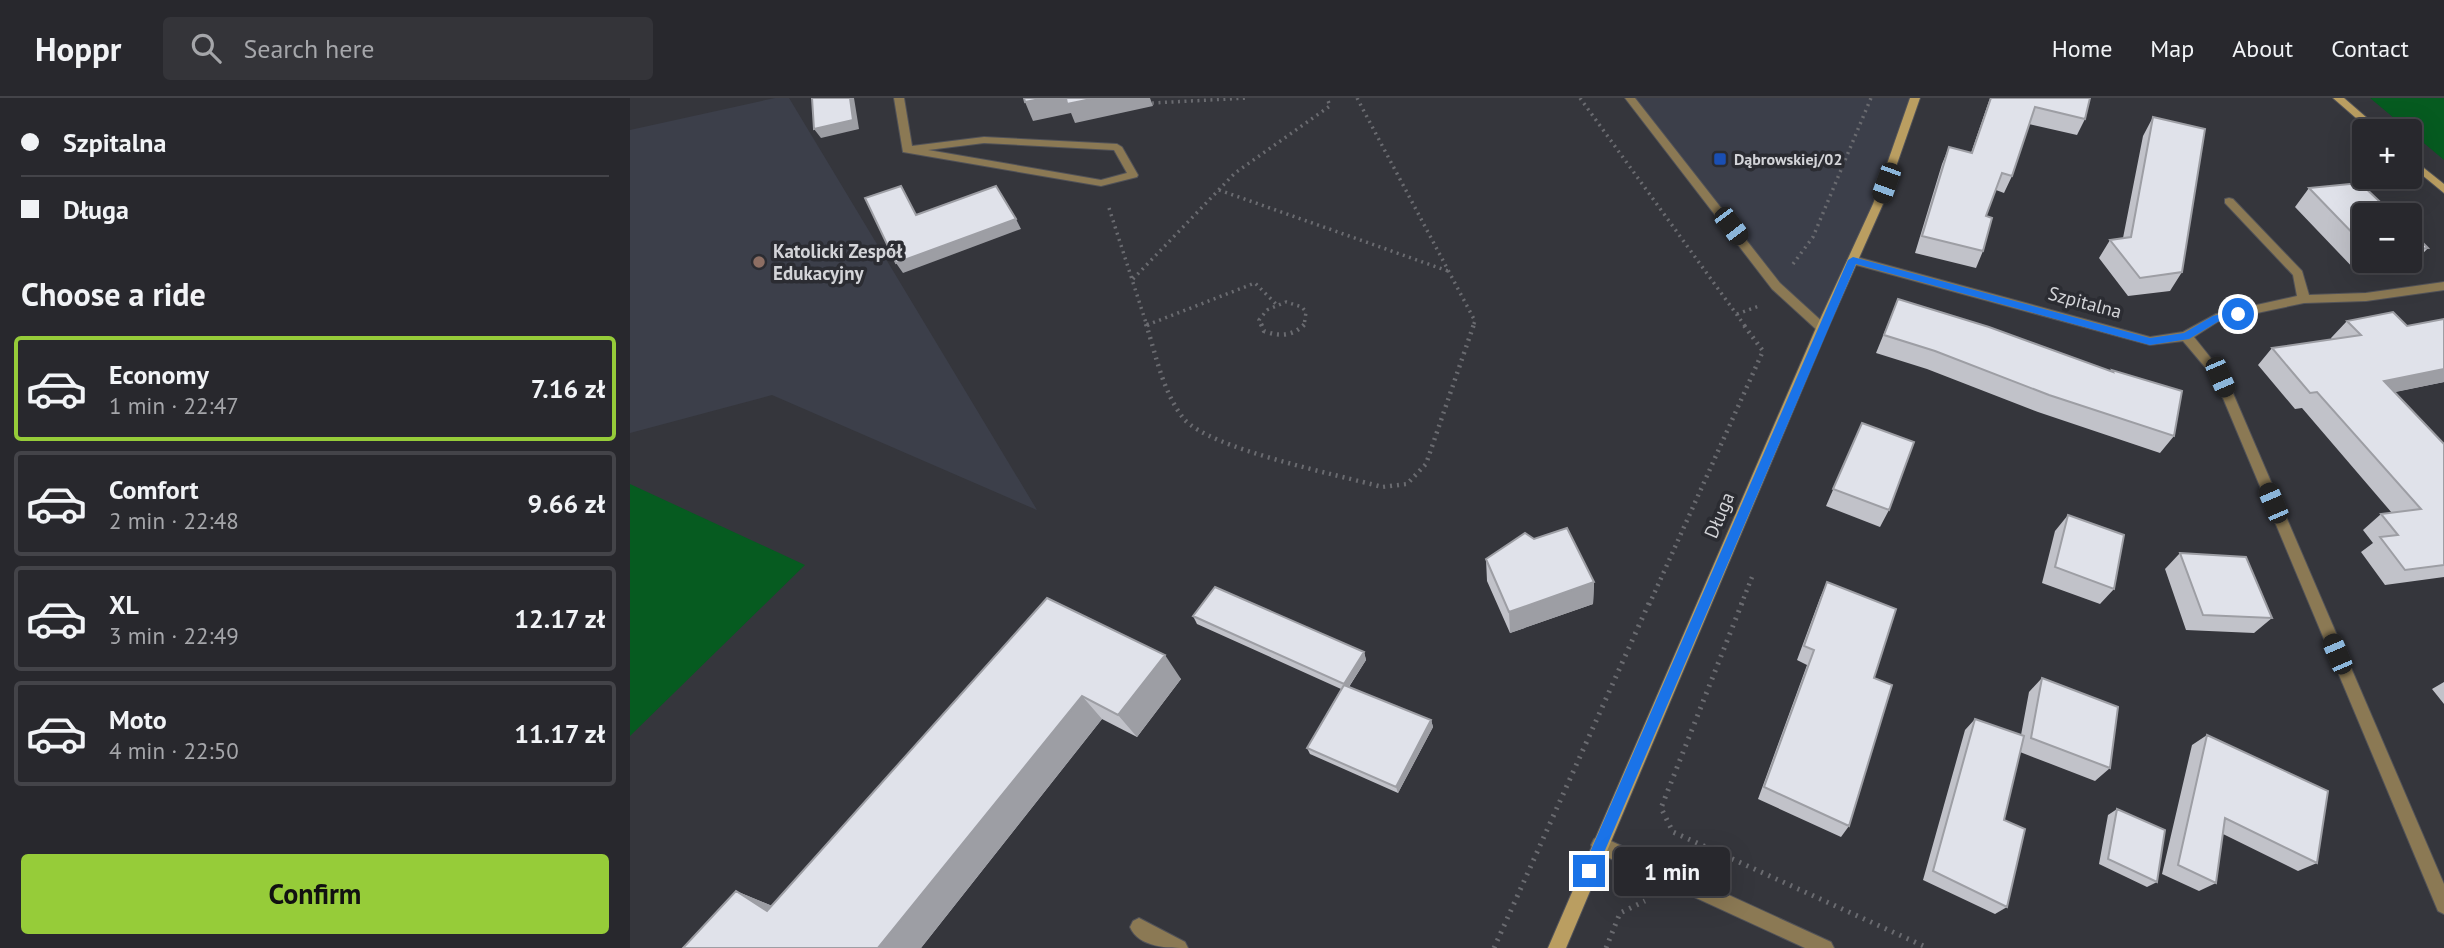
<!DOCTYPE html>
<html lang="en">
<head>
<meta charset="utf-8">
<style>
  :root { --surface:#28282d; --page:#343439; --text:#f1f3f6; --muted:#a5a6aa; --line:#444449; --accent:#96cc39 }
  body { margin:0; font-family:"PT Sans",sans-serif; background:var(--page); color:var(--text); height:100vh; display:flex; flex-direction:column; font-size:26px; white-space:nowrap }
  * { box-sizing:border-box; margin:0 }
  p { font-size:23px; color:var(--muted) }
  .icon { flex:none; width:38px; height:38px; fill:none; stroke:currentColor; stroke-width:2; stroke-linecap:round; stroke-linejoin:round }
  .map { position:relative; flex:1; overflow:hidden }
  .panel { display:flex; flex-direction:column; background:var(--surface); width:630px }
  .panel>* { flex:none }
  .hud { display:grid; align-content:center; height:154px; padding:0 21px; background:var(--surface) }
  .tools { position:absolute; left:1722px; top:21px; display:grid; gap:14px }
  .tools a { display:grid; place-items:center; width:70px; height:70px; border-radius:7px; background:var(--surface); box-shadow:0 7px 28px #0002,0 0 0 2px var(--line); font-size:35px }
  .end { position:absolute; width:32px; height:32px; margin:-16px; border:9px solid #1a73e8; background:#fff; box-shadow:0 0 0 4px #fff }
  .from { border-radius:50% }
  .bubble { position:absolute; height:49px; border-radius:7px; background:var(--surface); box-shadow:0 7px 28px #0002,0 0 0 2px var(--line); font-size:23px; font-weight:800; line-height:49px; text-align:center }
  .car { position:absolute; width:21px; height:42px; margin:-21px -10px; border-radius:9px; box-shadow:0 0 5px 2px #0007; background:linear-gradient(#222 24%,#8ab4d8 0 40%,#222 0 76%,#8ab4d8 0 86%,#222 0) }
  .hud b { display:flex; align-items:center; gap:24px; height:66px; font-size:26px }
  .hud b+b { border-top:2px solid var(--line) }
  .hud i { width:18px; height:18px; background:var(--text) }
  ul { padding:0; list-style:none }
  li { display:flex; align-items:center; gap:21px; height:105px; margin:0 14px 10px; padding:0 7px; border:4px solid var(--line); border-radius:7px }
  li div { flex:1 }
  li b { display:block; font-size:26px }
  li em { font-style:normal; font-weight:800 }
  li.active { border-color:var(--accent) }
  li>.icon { width:63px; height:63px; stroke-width:1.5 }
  h2 { padding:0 21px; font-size:32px; line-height:84px }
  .action { display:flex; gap:14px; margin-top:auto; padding:14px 21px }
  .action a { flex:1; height:80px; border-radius:7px; background:var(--accent); color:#111; font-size:28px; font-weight:800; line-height:80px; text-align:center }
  header { display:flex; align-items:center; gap:42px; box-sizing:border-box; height:98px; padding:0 35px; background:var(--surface); border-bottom:2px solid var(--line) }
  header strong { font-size:33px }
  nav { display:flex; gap:38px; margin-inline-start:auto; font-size:24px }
  .search { width:490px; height:63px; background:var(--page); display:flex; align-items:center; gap:18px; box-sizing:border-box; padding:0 24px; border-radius:7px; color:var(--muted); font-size:26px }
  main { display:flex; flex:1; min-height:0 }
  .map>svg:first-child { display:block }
</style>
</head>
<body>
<header>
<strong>Hoppr</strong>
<div class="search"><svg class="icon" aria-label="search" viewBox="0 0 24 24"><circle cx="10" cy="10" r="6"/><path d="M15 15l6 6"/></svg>Search here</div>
<nav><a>Home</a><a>Map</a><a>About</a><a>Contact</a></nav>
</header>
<main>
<section class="panel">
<div class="hud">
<b><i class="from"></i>Szpitalna</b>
<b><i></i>Długa</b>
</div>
<h2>Choose a ride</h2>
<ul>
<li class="active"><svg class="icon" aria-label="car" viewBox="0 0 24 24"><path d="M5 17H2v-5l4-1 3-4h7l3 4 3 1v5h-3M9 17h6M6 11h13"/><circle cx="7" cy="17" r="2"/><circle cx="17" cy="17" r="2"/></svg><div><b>Economy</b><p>1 min · 22:47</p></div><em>7.16 zł</em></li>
<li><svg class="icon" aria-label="car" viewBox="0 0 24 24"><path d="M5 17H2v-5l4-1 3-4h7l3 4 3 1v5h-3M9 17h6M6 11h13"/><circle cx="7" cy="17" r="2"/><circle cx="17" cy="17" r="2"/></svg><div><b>Comfort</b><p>2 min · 22:48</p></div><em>9.66 zł</em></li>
<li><svg class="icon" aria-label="car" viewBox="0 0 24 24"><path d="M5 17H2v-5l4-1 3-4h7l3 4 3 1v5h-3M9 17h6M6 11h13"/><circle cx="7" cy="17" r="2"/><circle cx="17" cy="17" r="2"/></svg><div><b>XL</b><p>3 min · 22:49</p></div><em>12.17 zł</em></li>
<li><svg class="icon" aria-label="car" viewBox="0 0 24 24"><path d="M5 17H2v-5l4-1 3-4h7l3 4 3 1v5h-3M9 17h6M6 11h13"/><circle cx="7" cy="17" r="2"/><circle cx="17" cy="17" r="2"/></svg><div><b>Moto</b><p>4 min · 22:50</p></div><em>11.17 zł</em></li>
</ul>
<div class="action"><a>Confirm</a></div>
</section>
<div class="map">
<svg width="1814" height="850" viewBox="0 0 1814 850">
  <rect width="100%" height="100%" fill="#35363c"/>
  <path fill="#3c3f4a" d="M 145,0 L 159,0 L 407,412 L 142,297 L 0,335 L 0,32 Z
    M 1000,0 L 1285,0 L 1248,106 L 1192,230 L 1146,188 Z"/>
  <path fill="#065b20" d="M 1740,0 L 1814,0 L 1814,62 Z
    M 0,386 L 175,467 L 0,638 Z"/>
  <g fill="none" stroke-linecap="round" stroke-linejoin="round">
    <g stroke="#515258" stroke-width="2">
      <path id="lane" d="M 264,0 L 274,0 L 282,48 L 354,39 L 487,46 L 492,49 L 508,77 L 507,79 L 471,88 L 273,54 ZM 354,45 L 484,52 L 497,75 L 471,82 L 298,52 Z
        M 509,820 L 555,844 L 558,850 C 539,850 509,850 500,829 L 503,823 Z"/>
    </g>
    <g stroke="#515258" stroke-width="2">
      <path id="street" d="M 995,0 L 1005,0 L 1150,185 L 1196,227 L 1198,230 L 1196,233 L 1188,233 L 1142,191 Z
        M 1599,100 L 1603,101 L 1672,173 L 1679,197 L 1736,195 L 1814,184 L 1814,192 L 1736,203 L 1674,205 L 1589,223 L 1564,239 L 1596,279 L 1814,786 L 1814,816 L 1808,813 L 1585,281 L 1553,243 L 1520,247 L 1219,165 L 1217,162 L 1223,158 L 1520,239 L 1553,234 L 1586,216 L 1667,198 L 1663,177 L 1595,105 L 1595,101 Z
        M 970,738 L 1201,844 L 1204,850 L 1175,850 L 964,753 L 961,747 L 964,741 Z"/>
    </g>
    <g stroke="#515258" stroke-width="2">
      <path id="secondary" d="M 1280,0 L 1290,0 L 1253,106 L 1198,230 L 936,850 L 918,850 L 1186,230 L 1243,106 Z
        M 1703,0 L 1714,0 L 1752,33 L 1741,33 Z
        M 1780,59 L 1814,86 L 1814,95 L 1780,67 Z"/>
    </g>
    <path stroke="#6a6b70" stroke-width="3.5" stroke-dasharray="2 4.5" stroke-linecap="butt" d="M 727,0 L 845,223 L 843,228
      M 950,0 L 1115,228
      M 522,5 L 618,0
      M 589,92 L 818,173
      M 479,110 L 517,228
      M 1163,166 L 1183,139 L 1241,0
      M 503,181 L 605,75 L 700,8 L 697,0
      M 1107,216 L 1129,208
      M 517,227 L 625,185 L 646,206
      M 632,228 L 629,222 L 637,212 L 656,204 L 672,209 L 676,214 L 674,228"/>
    <path stroke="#6a6b70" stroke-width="4.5" stroke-dasharray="2 5" stroke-linecap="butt" d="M 516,226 C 526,257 533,295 554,321 C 580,351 709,377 752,389 L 777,386 L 796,366 L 844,226
      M 631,226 L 634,233 C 649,239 663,238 675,226
      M 517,227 L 520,226
      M 1019,507 L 1133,253 L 1113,226
      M 1111,507 L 1122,479"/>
    <path stroke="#6a6b70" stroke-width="5" stroke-dasharray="2 6" stroke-linecap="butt" d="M 1112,505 L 1031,710 L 1043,734 L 1298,850
      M 864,850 L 1019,505
      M 976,850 L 990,815 L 1015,803"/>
    <use href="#lane" fill="#8b7954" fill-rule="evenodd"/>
    <use href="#street" fill="#8b7954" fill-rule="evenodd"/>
    <use href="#secondary" fill="#ba9e61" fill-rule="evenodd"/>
  </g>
  <path fill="#c1c2c9" d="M 1360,0 L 1460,0 L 1455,21 L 1447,37 L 1399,26 L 1382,78 L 1374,95 L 1366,92 L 1356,118 L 1353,153 L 1346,170 L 1285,155 L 1312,66 L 1319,49 L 1341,55 Z
    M 1523,19 L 1552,174 L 1540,193 L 1498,198 L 1469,160 L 1480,142 L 1493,140 L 1513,38 Z
    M 1679,90 L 1734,117 L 1734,163 L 1780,163 L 1780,132 L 1798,150 L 1781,168 L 1728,175 L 1665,109 Z
    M 1268,201 L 1481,273 L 1482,272 L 1544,338 L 1530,355 L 1408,314 L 1297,271 L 1246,255 Z
    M 1814,221 L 1814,284 L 1764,294 L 1814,346 L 1814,479 L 1755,487 L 1731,454 L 1743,445 L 1733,432 L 1751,416 L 1762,415 L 1672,310 L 1665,311 L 1628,267 L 1642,250 L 1702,242 L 1701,240 L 1717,223 L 1777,228 Z
    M 1232,325 L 1259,412 L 1250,429 L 1196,408 Z
    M 1438,417 L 1484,491 L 1470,506 L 1412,485 L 1425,433 Z
    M 1550,455 L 1642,520 L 1624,535 L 1556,532 L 1535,471 Z
    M 856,461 L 964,484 L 963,506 L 880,535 L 857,483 Z
    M 1197,484 L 1244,580 L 1219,728 L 1211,739 L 1128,701 L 1177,567 L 1167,562 L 1190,500 Z
    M 417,500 L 551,581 L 507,639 L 472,621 L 291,850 L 53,850 L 106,793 L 142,808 Z
    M 563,518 L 734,554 L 736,562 L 719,589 L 801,622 L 803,629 L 768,695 L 680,656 L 677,650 L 711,591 L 567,526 Z
    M 1412,580 L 1480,670 L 1465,683 L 1390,654 L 1374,722 L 1377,809 L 1365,816 L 1293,782 L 1335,632 L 1345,621 L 1391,637 L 1399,594 Z
    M 1814,584 L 1814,606 L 1802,591 Z
    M 1577,637 L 1687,765 L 1668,773 L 1593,736 L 1586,785 L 1569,793 L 1532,776 L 1562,647 Z
    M 1487,711 L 1527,784 L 1517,789 L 1469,766 L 1478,717 Z"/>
  <path fill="#9d9ea4" d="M 220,0 L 224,0 L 229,31 L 191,40 L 184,31 Z
    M 415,0 L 520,0 L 523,8 L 445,25 L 441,15 L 403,23 L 395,4 Z
    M 386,121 L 391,131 L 273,175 L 266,165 Z
    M 1814,271 L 1814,284 L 1737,300 L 1754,283 Z
    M 964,484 L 963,506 L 880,535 L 879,514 Z
    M 734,554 L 736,562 L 716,593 L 714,586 Z
    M 535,557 L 551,581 L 507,639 L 488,617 Z
    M 452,598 L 472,621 L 291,850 L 248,850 Z
    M 801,622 L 803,629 L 768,695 L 766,689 Z
    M 106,793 L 145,809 L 137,813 Z"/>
  <path fill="#e0e2ea" stroke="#9d9ea4" stroke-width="2" d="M 182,0 L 220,0 L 223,22 L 184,31 Z
    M 394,0 L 415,0 L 395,4 Z
    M 436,0 L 466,0 L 437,6 Z
    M 1361,0 L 1460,0 L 1455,21 L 1405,9 L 1382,78 L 1372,75 L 1356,118 L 1362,120 L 1353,153 L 1292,138 L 1319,49 L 1342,55 Z
    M 1523,19 L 1575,31 L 1552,174 L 1510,180 L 1480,142 L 1501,139 Z
    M 1730,85 L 1764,117 L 1734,117 L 1734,147 L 1679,90 Z
    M 271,88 L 286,117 L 366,88 L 386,121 L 266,165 L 235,100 Z
    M 1780,132 L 1798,150 L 1780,152 Z
    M 1268,201 L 1359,229 L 1483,274 L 1482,272 L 1552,293 L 1544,338 L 1419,297 L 1305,253 L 1254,237 Z
    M 1763,214 L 1777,228 L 1814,221 L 1814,271 L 1754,283 L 1814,346 L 1814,467 L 1775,472 L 1750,439 L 1768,437 L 1751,416 L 1791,411 L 1687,294 L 1680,295 L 1642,250 L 1731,237 L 1717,223 Z
    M 1232,325 L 1284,344 L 1259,412 L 1203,391 Z
    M 1438,417 L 1494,437 L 1484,491 L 1425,469 Z
    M 937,430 L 964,484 L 879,514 L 856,461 L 895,435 L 904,441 Z
    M 1550,455 L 1616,459 L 1642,520 L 1573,517 Z
    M 1197,484 L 1266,511 L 1244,580 L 1262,587 L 1219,728 L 1134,689 L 1184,552 L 1174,548 Z
    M 585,489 L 734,554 L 714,586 L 563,518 Z
    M 417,500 L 535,557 L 488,617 L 452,598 L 248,850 L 53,850 L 106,793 L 137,813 Z
    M 1412,580 L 1488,609 L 1480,670 L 1401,640 Z
    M 714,587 L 801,622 L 766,689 L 677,650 Z
    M 1345,621 L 1394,638 L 1374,722 L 1395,731 L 1377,809 L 1303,773 Z
    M 1577,637 L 1698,693 L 1687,765 L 1595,720 L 1586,785 L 1548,767 Z
    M 1487,711 L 1535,732 L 1527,784 L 1478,761 Z"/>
  <path fill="#1a73e8" d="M 1223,159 L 1520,240 L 1554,235 L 1583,218 L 1608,212 L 1613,216 L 1589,223 L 1559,241 L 1520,247 L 1226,166 L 964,778 L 954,778 L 954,768 L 1218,162 Z"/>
  <rect fill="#1a4fb4" stroke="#2b2c32" stroke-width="2.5" x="1083" y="54" width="14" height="14" rx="3.5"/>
  <circle fill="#8d6e63" stroke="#2b2c32" stroke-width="2.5" cx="129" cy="164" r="7"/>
  <g text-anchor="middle" stroke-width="7" stroke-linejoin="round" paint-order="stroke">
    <g font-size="16" font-weight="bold" fill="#d3d4d8" stroke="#2b2c32" text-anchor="start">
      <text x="1104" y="67">Dąbrowskiej/02</text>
    </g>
    <g font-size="19" font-weight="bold" fill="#d3d4d8" stroke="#2b2c32" text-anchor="start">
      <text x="143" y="160">Katolicki Zespół<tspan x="143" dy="22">Edukacyjny</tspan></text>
    </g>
    <g font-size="19" fill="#d3d4d8" stroke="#2b2c32">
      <text transform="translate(1455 204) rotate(15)" y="7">Szpitalna</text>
      <text transform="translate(1089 417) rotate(-67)" y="7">Długa</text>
    </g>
  </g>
</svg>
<div class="tools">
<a>+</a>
<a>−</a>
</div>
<i class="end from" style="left:1608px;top:216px"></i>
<i class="end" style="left:959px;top:773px"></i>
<div class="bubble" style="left:984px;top:749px;width:116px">1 min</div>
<i class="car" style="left:1256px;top:85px;rotate:200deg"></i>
<i class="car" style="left:1101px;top:128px;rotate:143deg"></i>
<i class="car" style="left:1590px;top:279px;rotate:157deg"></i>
<i class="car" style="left:1643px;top:405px;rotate:337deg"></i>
<i class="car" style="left:1707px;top:556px;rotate:337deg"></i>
</div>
</main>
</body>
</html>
